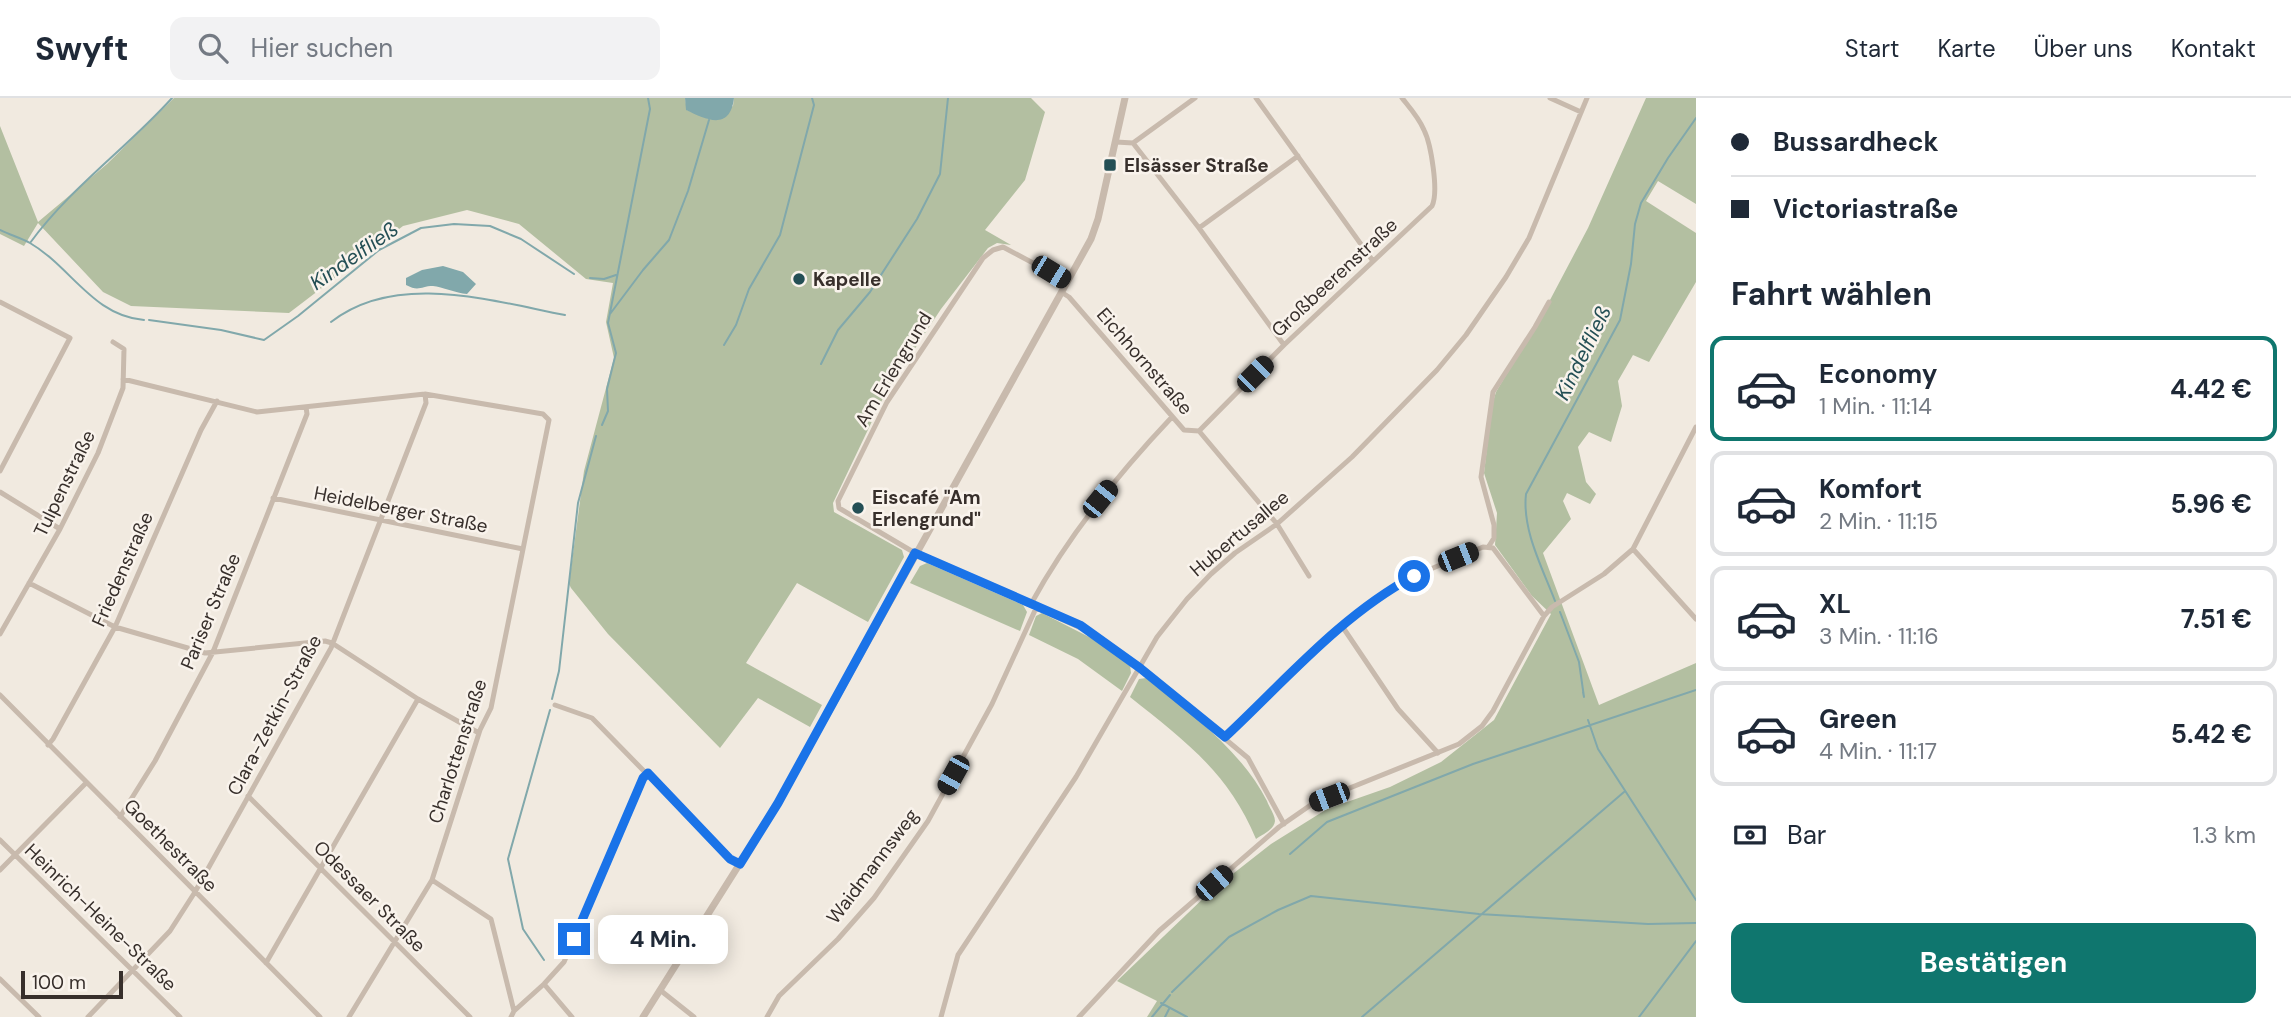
<!DOCTYPE html>
<html lang="de">
<head>
<meta charset="utf-8">
<style>
  :root { --surface:#fff; --page:#f2f2f3; --text:#1f2937; --muted:#747a83; --line:#e0e1e3; --accent:#0f766e }
  body { margin:0; font-family:"DM Sans",sans-serif; background:var(--page); color:var(--text); height:100vh; display:flex; flex-direction:column; font-size:26px; white-space:nowrap }
  * { box-sizing:border-box; margin:0 }
  p { font-size:23px; color:var(--muted) }
  .icon { flex:none; width:38px; height:38px; fill:none; stroke:currentColor; stroke-width:2; stroke-linecap:round; stroke-linejoin:round }
  .map { position:relative; flex:1; overflow:hidden }
  .drawer { display:flex; flex-direction:column; background:var(--surface); width:595px }
  .drawer>* { flex:none }
  .top-card { display:grid; align-content:center; height:154px; padding:0 35px; background:var(--surface) }
  .scale { position:absolute; left:21px; bottom:18px; width:102px; box-sizing:border-box; padding-left:7px; border:4px solid #372f2b; border-top:0; font-size:19px; line-height:24px; white-space:nowrap; color:#372f2b; -webkit-text-stroke:5px #f9f3ec; paint-order:stroke }
  .end { position:absolute; width:32px; height:32px; margin:-16px; border:9px solid #1a73e8; background:#fff; box-shadow:0 0 0 4px #fff }
  .from { border-radius:50% }
  .bubble { position:absolute; height:49px; border-radius:14px; background:var(--surface); box-shadow:0 4px 18px #0003; font-size:23px; font-weight:700; line-height:49px; text-align:center }
  .car { position:absolute; width:21px; height:42px; margin:-21px -10px; border-radius:9px; box-shadow:0 0 5px 2px #0007; background:linear-gradient(#222 24%,#8ab4d8 0 40%,#222 0 76%,#8ab4d8 0 86%,#222 0) }
  .top-card b { display:flex; align-items:center; gap:24px; height:66px; font-size:26px }
  .top-card b+b { border-top:2px solid var(--line) }
  .top-card i { width:18px; height:18px; background:var(--text) }
  ul { padding:0; list-style:none }
  li { display:flex; align-items:center; gap:21px; height:105px; margin:0 14px 10px; padding:0 21px; border:4px solid var(--line); border-radius:14px }
  li div { flex:1 }
  li b { display:block; font-size:26px }
  li em { font-style:normal; font-weight:700 }
  li.on { border-color:var(--accent) }
  li>.icon { width:63px; height:63px; stroke-width:1.5 }
  h2 { padding:0 35px; font-size:32px; line-height:84px }
  .pay { display:flex; align-items:center; gap:18px; height:77px; padding:0 35px; font-size:26px }
  .pay p { margin-inline-start:auto }
  .button { display:flex; gap:14px; margin-top:auto; padding:14px 35px }
  .button a { flex:1; height:80px; border-radius:14px; background:var(--accent); color:#fff; font-size:28px; font-weight:700; line-height:80px; text-align:center }
  header { display:flex; align-items:center; gap:42px; box-sizing:border-box; height:98px; padding:0 35px; background:var(--surface); border-bottom:2px solid var(--line) }
  header strong { font-size:33px }
  nav { display:flex; gap:38px; margin-inline-start:auto; font-size:24px }
  .search { width:490px; height:63px; background:var(--page); display:flex; align-items:center; gap:18px; box-sizing:border-box; padding:0 24px; border-radius:14px; color:var(--muted); font-size:26px }
  main { display:flex; flex:1; min-height:0 }
  .map>svg:first-child { display:block }
</style>
</head>
<body>
<header>
<strong>Swyft</strong>
<div class="search"><svg class="icon" aria-label="search" viewBox="0 0 24 24"><circle cx="10" cy="10" r="6"/><path d="M15 15l6 6"/></svg>Hier suchen</div>
<nav><a>Start</a><a>Karte</a><a>Über uns</a><a>Kontakt</a></nav>
</header>
<main>
<div class="map">
<svg width="1696" height="919" viewBox="0 0 1696 919">
  <rect width="100%" height="100%" fill="#f1eae0"/>
  <path fill="#b3bfa1" d="M 174,0 L 685,0 L 687,12 L 709,21 L 733,8 L 734,0 L 1031,0 L 1045,14 L 1025,82 L 985,132 L 1011,147 L 997,145 L 988,150 L 941,211 L 885,296 L 833,405 L 834,414 L 902,452 L 904,459 L 868,524 L 797,485 L 746,565 L 822,607 L 810,629 L 758,600 L 720,650 L 608,536 L 571,490 L 569,486 L 584,373 L 614,260 L 606,224 L 613,185 L 586,181 L 519,126 L 467,112 L 403,128 L 289,215 L 131,208 L 103,194 L 38,125 L 24,148 L 0,136 L 0,28 L 38,124 L 107,66 Z
    M 1646,0 L 1696,0 L 1696,106 L 1658,83 L 1646,103 L 1696,135 L 1696,184 L 1649,264 L 1633,257 L 1618,283 L 1622,308 L 1611,344 L 1589,334 L 1578,349 L 1586,384 L 1596,396 L 1590,406 L 1567,395 L 1563,403 L 1571,421 L 1543,455 L 1599,607 L 1696,565 L 1696,919 L 1147,919 L 1157,903 L 1117,883 L 1211,793 L 1271,746 L 1327,711 L 1390,689 L 1441,664 L 1494,622 L 1551,516 L 1532,498 L 1495,447 L 1497,415 L 1484,375 L 1492,307 L 1496,294 L 1550,202 L 1588,130 Z
    M 927,465 L 1023,507 L 1027,514 L 1020,533 L 910,485 L 920,468 Z
    M 1042,515 L 1091,540 L 1130,567 L 1131,575 L 1122,593 L 1078,561 L 1029,537 L 1036,518 Z
    M 1146,580 C 1190,615 1241,652 1267,703 C 1269,709 1275,717 1275,723 C 1274,732 1262,737 1256,741 C 1228,674 1185,643 1130,599 L 1139,581 Z"/>
  <path fill="#81a8ab" d="M 685,0 L 734,0 C 730,33 707,22 686,12 Z
    M 443,168 L 463,174 L 476,186 L 467,196 C 456,195 442,189 433,188 C 421,188 419,194 406,187 L 406,180 L 422,172 Z"/>
  <g fill="none" stroke-linecap="round" stroke-linejoin="round">
    <path stroke="#81a8ab" stroke-width="2" d="M 0,132 C 10,137 21,140 30,145 C 71,169 93,218 144,222
      M 30,145 C 70,90 127,50 172,0
      M 590,180 L 604,181 L 616,177
      M 610,216 L 643,172 L 669,142 L 688,93 L 709,22
      M 149,222 L 221,232 L 264,242 L 298,218 L 379,152 L 421,130 L 454,126 L 490,128 L 521,141 L 574,176
      M 331,224 C 396,173 492,203 565,217
      M 724,247 L 736,227 L 749,191 L 780,137 L 814,7 L 812,0
      M 821,266 L 838,232 L 870,194 L 917,121 L 940,76 L 948,0
      M 602,327 L 608,313 L 607,291 L 616,255 L 608,225 L 650,11 L 648,0
      M 1555,503 C 1542,469 1522,432 1526,396 L 1620,222 L 1631,166 L 1635,126 L 1641,105 L 1668,60 L 1696,20
      M 1560,514 L 1579,564 L 1584,599 L 1583,594
      M 552,601 L 559,573 L 578,405 L 596,338
      M 1588,622 L 1598,651 L 1696,802
      M 1290,756 L 1327,724 L 1473,666 L 1696,592
      M 544,862 L 523,831 L 508,761 L 550,612
      M 1172,894 L 1229,839 L 1278,812 L 1311,798 L 1479,816 L 1648,826 L 1696,825
      M 1161,905 L 1187,919
      M 1152,919 L 1170,897
      M 1165,919 L 1169,911
      M 1362,919 L 1624,694
      M 1639,919 L 1696,843"/>
    <path stroke="#c8baad" stroke-width="5" d="M 1256,0 L 1373,163
      M 1550,0 L 1581,14
      M 1116,44 L 1133,45 L 1195,0
      M 1133,45 L 1199,130 L 1284,247
      M 1199,130 L 1298,58
      M 1067,183 L 1003,149 L 993,152 L 983,160 L 887,304 L 838,403 L 839,410 L 915,455 L 1092,535 L 1140,570 L 1248,660 L 1284,726
      M 1061,194 L 1069,199 L 1184,332 L 1199,333 L 1277,426 L 1309,478
      M 0,204 L 70,240 L 0,373
      M 123,281 L 257,314 L 425,296 L 543,316 L 549,322 L 491,610 L 480,632 L 432,782 L 491,821 L 514,913 L 511,919
      M 1199,333 L 1284,247 L 1432,108 C 1439,94 1431,46 1424,32 C 1419,20 1410,10 1402,0
      M 0,394 L 60,431
      M 273,400 L 523,451
      M 1489,448 L 1494,440 L 1494,427 L 1481,379 L 1493,294 L 1535,229 L 1549,204
      M 1633,451 L 1696,521
      M 29,485 L 115,529 L 205,555 L 325,543 L 332,545 L 418,601 L 479,635
      M 1031,506 C 1069,436 1118,376 1172,319
      M 1342,528 L 1398,611 L 1438,655
      M 0,536 L 60,431 L 98,355 L 123,290 L 124,251 L 113,244
      M 0,597 L 320,919
      M 555,607 L 592,620 L 730,761 L 740,766
      M 1225,640 L 1342,528 L 1376,500 L 1414,478 L 1483,449 L 1493,450 L 1544,518
      M 48,647 L 53,641 L 115,529 L 201,332 L 217,303
      M 248,698 L 470,919
      M 120,719 L 155,663 L 213,554 L 307,316 L 306,309
      M 0,742 L 180,919
      M 0,772 L 86,685
      M 266,865 L 418,601
      M 0,881 L 39,919
      M 544,886 L 572,919
      M 660,892 L 694,919
      M 514,913 L 544,886 L 564,864 L 643,680 L 648,675
      M 88,919 L 170,833 L 195,794 L 331,550 L 426,305 L 425,296
      M 349,919 L 432,782
      M 767,919 L 779,898 L 838,841 L 874,800 L 928,723 L 992,606 L 1037,508
      M 941,919 L 958,857 L 1076,679 L 1157,539 L 1187,501 L 1211,476 L 1235,455 L 1277,426 L 1352,359 L 1437,272 L 1466,237 L 1506,179 L 1529,140 L 1587,0
      M 1079,919 L 1159,833 L 1279,729 L 1315,704 L 1459,646 L 1482,628 L 1493,613 L 1544,518 L 1552,509 L 1604,476 L 1633,451 L 1696,329"/>
    <path stroke="#c8baad" stroke-width="7" d="M 643,919 L 778,705 L 1091,141 L 1098,121 L 1125,0"/>
  </g>
  <g fill="none" stroke-linecap="round" stroke-linejoin="round">
    <path stroke="#1a73e8" stroke-width="9" d="M 574,841 L 643,680 L 648,675 L 730,761 L 740,766 L 778,705 L 915,455 L 1080,527 L 1140,570 L 1225,639 C 1285,583 1341,517 1414,478"/>
  </g>
  <g fill="#244f55" stroke="#f9f3ec" stroke-width="2.5">
    <rect x="1103" y="60" width="14" height="14" rx="3.5"/>
    <circle cx="799" cy="181" r="7"/>
    <circle cx="858" cy="410" r="7"/>
  </g>
  <g text-anchor="middle" stroke-width="5" stroke-linejoin="round" paint-order="stroke">
    <g font-size="19" font-weight="bold" fill="#372f2b" stroke="#f9f3ec" text-anchor="start">
      <text x="1124" y="74">Elsässer Straße</text>
      <text x="813" y="188">Kapelle</text>
      <text x="872" y="406">Eiscafé "Am<tspan x="872" dy="22">Erlengrund"</tspan></text>
    </g>
    <g font-size="19" fill="#372f2b" stroke="#f9f3ec">
      <text transform="translate(1334 179) rotate(-43)" y="7">Großbeerenstraße</text>
      <text transform="translate(1145 263) rotate(49)" y="7">Eichhornstraße</text>
      <text transform="translate(893 271) rotate(-59)" y="7">Am Erlengrund</text>
      <text transform="translate(64 385) rotate(-64)" y="7">Tulpenstraße</text>
      <text transform="translate(401 411) rotate(11)" y="7">Heidelberger Straße</text>
      <text transform="translate(1239 435) rotate(-40)" y="7">Hubertusallee</text>
      <text transform="translate(122 471) rotate(-66)" y="7">Friedenstraße</text>
      <text transform="translate(210 513) rotate(-67)" y="7">Pariser Straße</text>
      <text transform="translate(274 617) rotate(-62)" y="7">Clara-Zetkin-Straße</text>
      <text transform="translate(457 653) rotate(-72)" y="7">Charlottenstraße</text>
      <text transform="translate(171 747) rotate(45)" y="7">Goethestraße</text>
      <text transform="translate(872 768) rotate(-53)" y="7">Waidmannsweg</text>
      <text transform="translate(370 798) rotate(45)" y="7">Odessaer Straße</text>
      <text transform="translate(101 819) rotate(44)" y="7">Heinrich-Heine-Straße</text>
    </g>
    <g font-size="21" font-style="italic" fill="#244f55" stroke="#f9f3ec">
      <text transform="translate(354 158) rotate(-35)" y="7">Kindelfließ</text>
      <text transform="translate(1583 255) rotate(-64)" y="7">Kindelfließ</text>
    </g>
  </g>
</svg>
<div class="scale">100 m</div>
<i class="end from" style="left:1414px;top:478px"></i>
<i class="end" style="left:574px;top:841px"></i>
<div class="bubble" style="left:598px;top:817px;width:130px">4 Min.</div>
<i class="car" style="left:1051px;top:174px;rotate:121deg"></i>
<i class="car" style="left:1255px;top:276px;rotate:45deg"></i>
<i class="car" style="left:1100px;top:401px;rotate:39deg"></i>
<i class="car" style="left:1458px;top:459px;rotate:68deg"></i>
<i class="car" style="left:953px;top:677px;rotate:209deg"></i>
<i class="car" style="left:1329px;top:699px;rotate:249deg"></i>
<i class="car" style="left:1214px;top:785px;rotate:49deg"></i>
</div>
<section class="drawer">
<div class="top-card">
<b><i class="from"></i>Bussardheck</b>
<b><i></i>Victoriastraße</b>
</div>
<h2>Fahrt wählen</h2>
<ul>
<li class="on"><svg class="icon" aria-label="car" viewBox="0 0 24 24"><path d="M5 17H2v-5l4-1 3-4h7l3 4 3 1v5h-3M9 17h6M6 11h13"/><circle cx="7" cy="17" r="2"/><circle cx="17" cy="17" r="2"/></svg><div><b>Economy</b><p>1 Min. · 11:14</p></div><em>4.42 €</em></li>
<li><svg class="icon" aria-label="car" viewBox="0 0 24 24"><path d="M5 17H2v-5l4-1 3-4h7l3 4 3 1v5h-3M9 17h6M6 11h13"/><circle cx="7" cy="17" r="2"/><circle cx="17" cy="17" r="2"/></svg><div><b>Komfort</b><p>2 Min. · 11:15</p></div><em>5.96 €</em></li>
<li><svg class="icon" aria-label="car" viewBox="0 0 24 24"><path d="M5 17H2v-5l4-1 3-4h7l3 4 3 1v5h-3M9 17h6M6 11h13"/><circle cx="7" cy="17" r="2"/><circle cx="17" cy="17" r="2"/></svg><div><b>XL</b><p>3 Min. · 11:16</p></div><em>7.51 €</em></li>
<li><svg class="icon" aria-label="car" viewBox="0 0 24 24"><path d="M5 17H2v-5l4-1 3-4h7l3 4 3 1v5h-3M9 17h6M6 11h13"/><circle cx="7" cy="17" r="2"/><circle cx="17" cy="17" r="2"/></svg><div><b>Green</b><p>4 Min. · 11:17</p></div><em>5.42 €</em></li>
</ul>
<div class="pay"><svg class="icon" aria-label="cash" viewBox="0 0 24 24"><path d="M3 7h18v10H3z"/><circle cx="12" cy="12" r="2"/></svg>Bar<p>1.3 km</p></div>
<div class="button"><a>Bestätigen</a></div>
</section>
</main>
</body>
</html>
